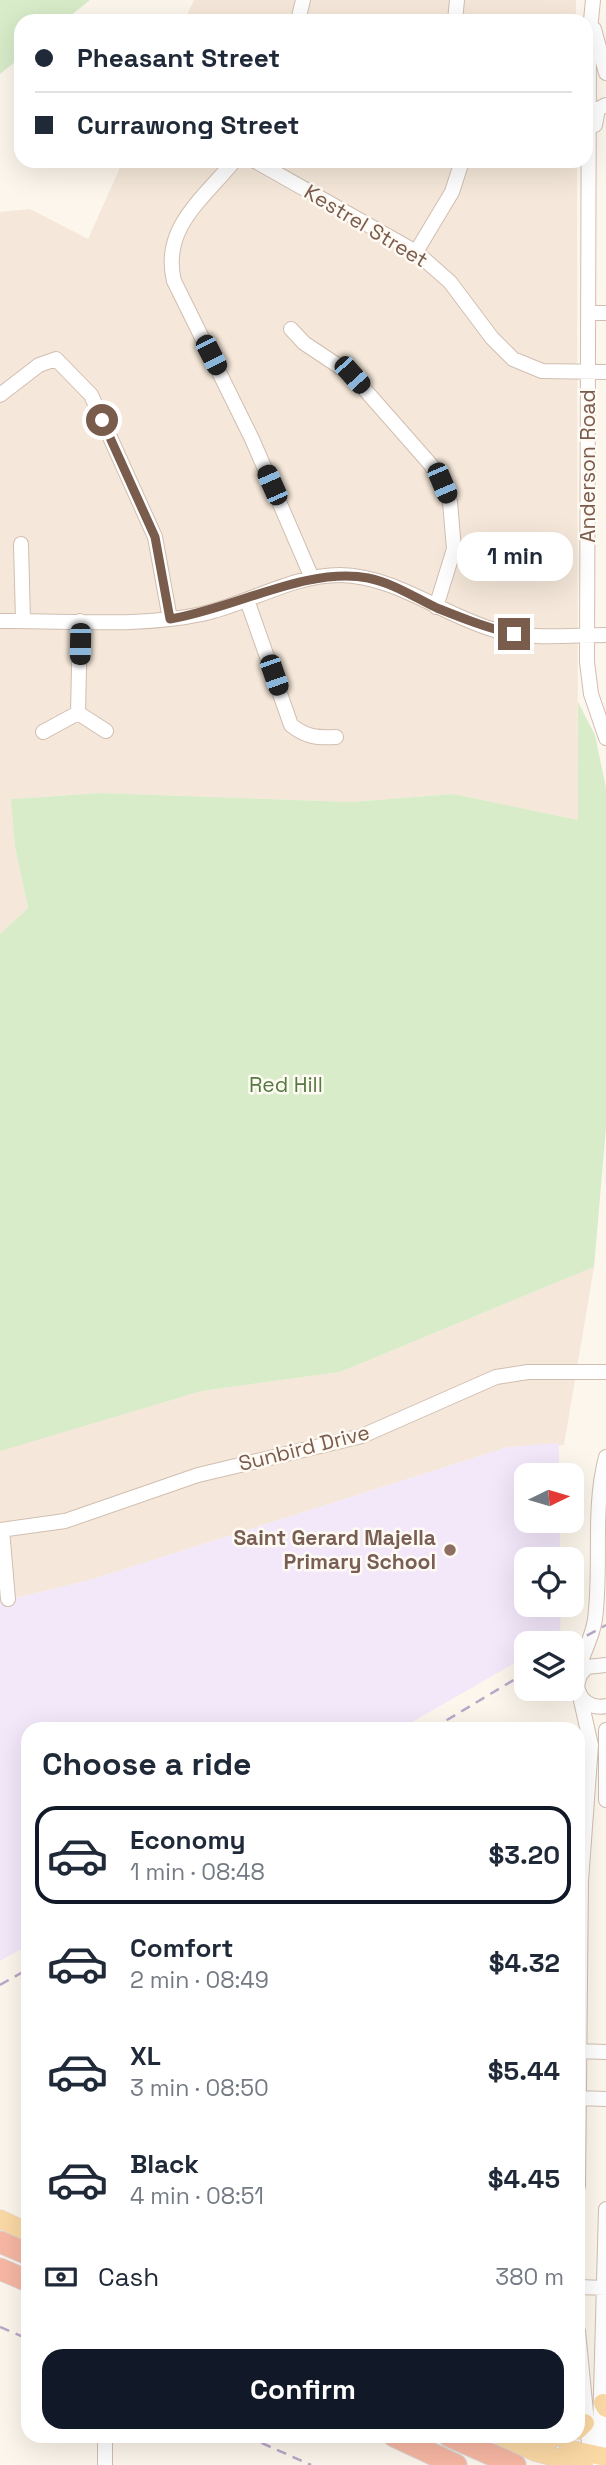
<!DOCTYPE html>
<html lang="en">
<head>
<meta charset="utf-8">
<style>
  :root { --surface:#fff; --page:#f6f6f7; --text:#1f2937; --muted:#747a83; --line:#e0e1e3; --accent:#111827 }
  body { margin:0; font-family:"Space Grotesk",sans-serif; background:var(--page); color:var(--text); height:100vh; display:flex; flex-direction:column; font-size:26px; white-space:nowrap }
  * { box-sizing:border-box; margin:0 }
  p { font-size:23px; color:var(--muted) }
  .icon { flex:none; width:38px; height:38px; fill:none; stroke:currentColor; stroke-width:2; stroke-linecap:round; stroke-linejoin:round }
  .map { position:relative; flex:1; overflow:hidden }
  .panel { position:absolute; left:21px; top:1722px; width:564px; height:721px; display:flex; flex-direction:column; background:var(--surface); border-radius:21px; box-shadow:0 7px 28px #0002 }
  .panel>* { flex:none }
  .hud { position:absolute; left:14px; top:14px; width:579px; height:154px; border-radius:21px; box-shadow:0 7px 28px #0002; display:grid; align-content:center; height:154px; padding:0 21px; background:var(--surface) }
  .needle { width:46px; rotate:85deg }
  .buttons { position:absolute; left:514px; top:1463px; display:grid; gap:14px }
  .buttons a { display:grid; place-items:center; width:70px; height:70px; border-radius:14px; background:var(--surface); box-shadow:0 7px 28px #0002; font-size:35px }
  .end { position:absolute; width:32px; height:32px; margin:-16px; border:9px solid #7a5c4d; background:#fff; box-shadow:0 0 0 4px #fff }
  .from { border-radius:50% }
  .bubble { position:absolute; height:49px; border-radius:21px; background:var(--surface); box-shadow:0 7px 28px #0002; font-size:23px; font-weight:600; line-height:49px; text-align:center }
  .car { position:absolute; width:21px; height:42px; margin:-21px -10px; border-radius:9px; box-shadow:0 0 5px 2px #0007; background:linear-gradient(#222 24%,#8ab4d8 0 40%,#222 0 76%,#8ab4d8 0 86%,#222 0) }
  .hud b { display:flex; align-items:center; gap:24px; height:66px; font-size:26px }
  .hud b+b { border-top:2px solid var(--line) }
  .hud i { width:18px; height:18px; background:var(--text) }
  ul { padding:0; list-style:none }
  li { display:flex; align-items:center; gap:21px; height:98px; margin:0 14px 10px; padding:0 7px; border:4px solid transparent; border-radius:21px }
  li div { flex:1 }
  li b { display:block; font-size:26px }
  li em { font-style:normal; font-weight:600 }
  li.active { border-color:var(--accent) }
  li>.icon { width:63px; height:63px; stroke-width:1.5 }
  h2 { padding:0 21px; font-size:32px; line-height:84px }
  .pay { display:flex; align-items:center; gap:18px; height:77px; padding:0 21px; font-size:26px }
  .pay p { margin-inline-start:auto }
  .cta { display:flex; gap:14px; margin-top:auto; padding:14px 21px }
  .cta a { flex:1; height:80px; border-radius:21px; background:var(--accent); color:#fff; font-size:28px; font-weight:600; line-height:80px; text-align:center }
  .map>svg:first-child { display:block }
</style>
</head>
<body>
<div class="map">
<svg width="606" height="2465" viewBox="0 0 606 2465">
  <rect width="100%" height="100%" fill="#fdf6ec"/>
  <path fill="#f5e8da" d="M 194,0 L 576,0 L 576,21 L 184,21 Z
    M 123,161 L 577,161 L 578,820 L 454,794 L 351,802 L 101,793 L 12,799 L 15,847 L 28,908 L 0,934 L 0,212 L 30,209 L 88,239 Z
    M 594,1267 L 564,1445 L 508,1447 L 90,1580 L 0,1602 L 0,1450 L 202,1391 L 340,1372 Z"/>
  <path fill="#f3e8fa" d="M 559,1443 L 559,1475 L 527,1475 L 527,1521 L 560,1521 L 560,1559 L 527,1559 L 527,1605 L 561,1605 L 560,1636 L 548,1643 L 527,1643 L 527,1656 L 400,1729 L 28,1729 L 28,1945 L 0,1961 L 0,1602 L 90,1580 L 508,1447 Z"/>
  <path fill="#d8ecc9" d="M 0,0 L 90,0 L 64,21 L 21,21 L 21,57 L 0,74 Z
    M 578,702 L 595,735 L 606,788 L 606,1128 L 594,1267 L 340,1372 L 202,1391 L 0,1451 L 0,934 L 28,908 L 15,847 L 11,799 L 101,793 L 351,802 L 454,794 L 578,820 Z"/>
  <g fill="none" stroke-linecap="round" stroke-linejoin="round">
    <g stroke="#d1beb0" stroke-width="16">
      <path id="minor" d="M 593,0 L 589,40 L 587,662 L 591,694 L 606,738
        M 298,21 L 303,0
        M 455,21 L 457,0
        M 594,29 L 606,73
        M 595,125 L 598,109 L 606,105
        M 234,161 C 204,198 161,228 174,281 L 252,439 L 312,578
        M 255,161 L 416,252 L 450,282 L 492,338 L 513,359 L 542,371 L 606,372
        M 416,252 L 452,192 L 462,161
        M 588,313 L 606,313
        M 291,329 L 304,343 L 352,375 L 431,465 L 442,483 L 450,502 L 454,549 L 436,607
        M 0,395 L 39,365 L 56,359 L 91,395 L 155,537 L 170,619
        M 21,544 L 23,621
        M 247,600 L 291,725 C 306,737 317,738 336,737
        M 0,621 C 66,620 137,628 202,614 C 248,604 292,575 340,575 C 396,576 442,615 495,630 C 531,640 569,635 606,635
        M 80,621 L 78,713 L 106,731
        M 43,732 L 78,713
        M 0,1530 L 65,1521 L 198,1475 L 362,1436 L 496,1377 L 528,1372 L 606,1372
        M 2,1530 L 8,1599
        M 606,1665 L 587,1667 L 580,1675 L 577,1686 C 580,1701 591,1709 606,1706
        M 577,1686 C 576,1661 592,1643 595,1619 C 602,1565 592,1510 606,1457
        M 606,1730 L 606,1800
        M 579,2051 L 606,2052
        M 578,2098 L 606,2099
        M 578,2186 L 581,1881 L 591,1745 L 579,1692
        M 578,2287 L 606,2288
        M 578,2331 L 591,2464
        M 105,2465 L 105,2436
        M 599,2465 L 606,2209"/>
    </g>
    <g stroke="#dad1cd" stroke-width="19">
      <path id="major" d="M 0,2219 L 28,2232
        M 603,2403 L 606,2408
        M 578,2430 L 585,2423
        M 501,2436 L 535,2452 L 584,2465
        M 544,2443 L 558,2436
        M 568,2449 L 606,2457"/>
    </g>
    <g stroke="#dad1cd" stroke-width="23">
      <path id="highway" d="M 0,2242 L 28,2254
        M 0,2269 L 28,2281
        M 394,2436 L 456,2465
        M 449,2436 L 515,2465"/>
    </g>
    <use href="#minor" stroke="#fff" stroke-width="14"/>
    <use href="#major" stroke="#fbd9a5" stroke-width="18"/>
    <use href="#highway" stroke="#f7b7a3" stroke-width="21"/>
    <path stroke="#b9a8c9" stroke-width="2.5" stroke-dasharray="10 7" stroke-linecap="butt" d="M 572,1644 L 606,1625
      M 432,1729 L 527,1672
      M 0,1985 L 28,1969
      M 0,2327 L 28,2339
      M 246,2436 L 311,2465"/>
  </g>
  <g fill="none" stroke-linecap="round" stroke-linejoin="round">
    <path stroke="#7a5c4d" stroke-width="9" d="M 102,420 L 155,537 L 170,619 C 233,609 308,566 368,578 C 393,583 414,597 437,608 C 462,618 487,628 514,634"/>
  </g>
  <circle fill="#8d6e63" stroke="#fffaf3" stroke-width="2.5" cx="450" cy="1550" r="7"/>
  <g text-anchor="middle" stroke-width="5" stroke-linejoin="round" paint-order="stroke">
    <g font-size="21" fill="#7a5c4d" stroke="#fffaf3">
      <text transform="translate(366 226) rotate(31)" y="7">Kestrel Street</text>
      <text transform="translate(588 466) rotate(-90)" y="7">Anderson Road</text>
      <text transform="translate(304 1448) rotate(-14)" y="7">Sunbird Drive</text>
    </g>
    <g font-size="21" fill="#537a41" stroke="#fffaf3">
      <text x="286" y="1092">Red Hill</text>
    </g>
    <g font-size="21" font-weight="bold" fill="#785e54" stroke="#fffaf3" text-anchor="end">
      <text x="436" y="1545">Saint Gerard Majella<tspan x="436" dy="24">Primary School</tspan></text>
    </g>
  </g>
</svg>
<div class="buttons">
<a><svg class="needle" viewBox="-14 -14 28 28"><path d="M0-13l5 13h-10z" fill="#e53935"/><path d="M0 13l5-13h-10z" fill="#747a83"/></svg></a>
<a><svg class="icon" aria-label="locate" viewBox="0 0 24 24"><circle cx="12" cy="12" r="6"/><path d="M12 2v4M12 18v4M2 12h4M18 12h4"/></svg></a>
<a><svg class="icon" aria-label="layers" viewBox="0 0 24 24"><path d="M12 4l9 5-9 5-9-5zM3 14l9 5 9-5"/></svg></a>
</div>
<i class="end from" style="left:102px;top:420px"></i>
<i class="end" style="left:514px;top:634px"></i>
<div class="bubble" style="left:457px;top:532px;width:116px">1 min</div>
<i class="car" style="left:211px;top:355px;rotate:153deg"></i>
<i class="car" style="left:352px;top:375px;rotate:138deg"></i>
<i class="car" style="left:442px;top:483px;rotate:157deg"></i>
<i class="car" style="left:272px;top:485px;rotate:336deg"></i>
<i class="car" style="left:80px;top:644px;rotate:181deg"></i>
<i class="car" style="left:274px;top:675px;rotate:161deg"></i>
<div class="hud">
<b><i class="from"></i>Pheasant Street</b>
<b><i></i>Currawong Street</b>
</div>
<section class="panel">
<h2>Choose a ride</h2>
<ul>
<li class="active"><svg class="icon" aria-label="car" viewBox="0 0 24 24"><path d="M5 17H2v-5l4-1 3-4h7l3 4 3 1v5h-3M9 17h6M6 11h13"/><circle cx="7" cy="17" r="2"/><circle cx="17" cy="17" r="2"/></svg><div><b>Economy</b><p>1 min · 08:48</p></div><em>$3.20</em></li>
<li><svg class="icon" aria-label="car" viewBox="0 0 24 24"><path d="M5 17H2v-5l4-1 3-4h7l3 4 3 1v5h-3M9 17h6M6 11h13"/><circle cx="7" cy="17" r="2"/><circle cx="17" cy="17" r="2"/></svg><div><b>Comfort</b><p>2 min · 08:49</p></div><em>$4.32</em></li>
<li><svg class="icon" aria-label="car" viewBox="0 0 24 24"><path d="M5 17H2v-5l4-1 3-4h7l3 4 3 1v5h-3M9 17h6M6 11h13"/><circle cx="7" cy="17" r="2"/><circle cx="17" cy="17" r="2"/></svg><div><b>XL</b><p>3 min · 08:50</p></div><em>$5.44</em></li>
<li><svg class="icon" aria-label="car" viewBox="0 0 24 24"><path d="M5 17H2v-5l4-1 3-4h7l3 4 3 1v5h-3M9 17h6M6 11h13"/><circle cx="7" cy="17" r="2"/><circle cx="17" cy="17" r="2"/></svg><div><b>Black</b><p>4 min · 08:51</p></div><em>$4.45</em></li>
</ul>
<div class="pay"><svg class="icon" aria-label="cash" viewBox="0 0 24 24"><path d="M3 7h18v10H3z"/><circle cx="12" cy="12" r="2"/></svg>Cash<p>380 m</p></div>
<div class="cta"><a>Confirm</a></div>
</section>
</div>
</body>
</html>
